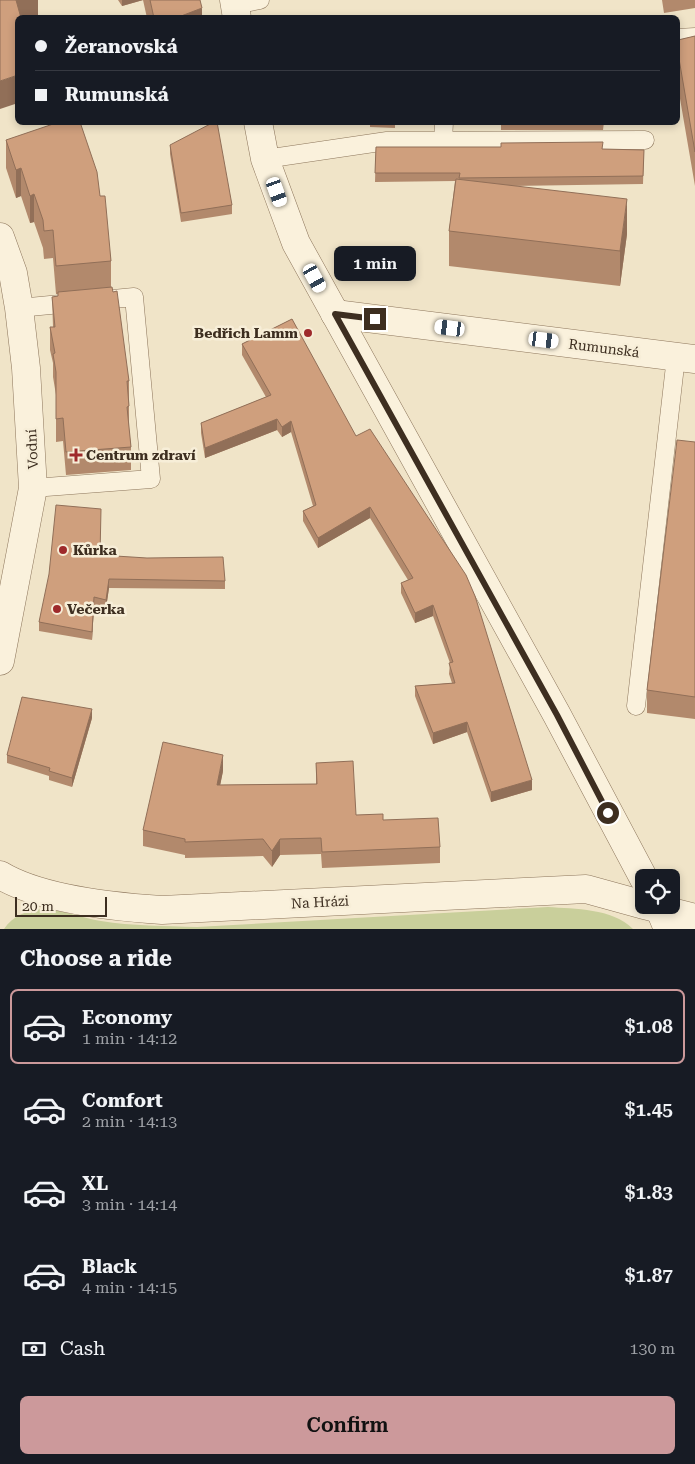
<!DOCTYPE html>
<html lang="en">
<head>
<meta charset="utf-8">
<style>
  :root { --surface:#171b24; --page:#20242c; --text:#f1f3f6; --muted:#9ea1a6; --line:#363941; --accent:#cc999b }
  body { margin:0; font-family:"Roboto Serif",serif; background:var(--page); color:var(--text); height:100vh; display:flex; flex-direction:column; font-size:19px; white-space:nowrap }
  * { box-sizing:border-box; margin:0 }
  p { font-size:16px; color:var(--muted) }
  .icon { flex:none; width:28px; height:28px; fill:none; stroke:currentColor; stroke-width:2; stroke-linecap:round; stroke-linejoin:round }
  .map { position:relative; height:929px; overflow:hidden }
  .panel { display:flex; flex-direction:column; background:var(--surface); flex:1 }
  .panel>* { flex:none }
  .hud { position:absolute; left:15px; top:15px; width:665px; height:110px; border-radius:8px; box-shadow:0 2px 8px #0003; display:grid; align-content:center; height:110px; padding:0 20px; background:var(--surface) }
  .controls { position:absolute; left:635px; top:869px; display:grid; gap:10px }
  .controls a { display:grid; place-items:center; width:45px; height:45px; border-radius:8px; background:var(--surface); box-shadow:0 2px 8px #0003; font-size:25px }
  .scale { position:absolute; left:15px; bottom:12px; width:92px; box-sizing:border-box; padding-left:5px; border:2px solid #3d2e20; border-top:0; font-size:14px; line-height:18px; white-space:nowrap; color:#3d2e20; -webkit-text-stroke:4px #f7eed8; paint-order:stroke }
  .end { position:absolute; width:22px; height:22px; margin:-11px; border:6px solid #3d2e20; background:#fff; box-shadow:0 0 0 2px #fff }
  .from { border-radius:50% }
  .bubble { position:absolute; height:35px; border-radius:8px; background:var(--surface); box-shadow:0 2px 8px #0003; font-size:16px; font-weight:600; line-height:35px; text-align:center }
  .car { position:absolute; width:15px; height:30px; margin:-15px -8px; border-radius:6px; box-shadow:0 0 4px 1px #0007; background:linear-gradient(#fff 24%,#345 0 40%,#fff 0 76%,#345 0 86%,#fff 0) }
  .hud b { display:flex; align-items:center; gap:18px; height:48px; font-size:19px }
  .hud b+b { border-top:1px solid var(--line) }
  .hud i { width:12px; height:12px; background:var(--text) }
  ul { padding:0; list-style:none }
  li { display:flex; align-items:center; gap:15px; height:75px; margin:0 10px 8px; padding:0 10px; border:2px solid transparent; border-radius:8px }
  li div { flex:1 }
  li b { display:block; font-size:19px }
  li em { font-style:normal; font-weight:600 }
  li.active { border-color:var(--accent) }
  li>.icon { width:45px; height:45px; stroke-width:1.5 }
  h2 { padding:0 20px; font-size:22px; line-height:60px }
  .pay { display:flex; align-items:center; gap:12px; height:55px; padding:0 20px; font-size:19px }
  .pay p { margin-inline-start:auto }
  .cta { display:flex; gap:10px; margin-top:auto; padding:10px 20px }
  .cta a { flex:1; height:58px; border-radius:8px; background:var(--accent); color:#111; font-size:20px; font-weight:600; line-height:58px; text-align:center }
  .map>svg:first-child { display:block }
</style>
</head>
<body>
<div class="map">
<svg width="695" height="929" viewBox="0 0 695 929">
  <rect width="100%" height="100%" fill="#f0e4c8"/>
  <path fill="#c9cf9b" d="M 548,907 C 575,909 612,908 633,929 L 4,929 C 12,916 29,909 44,909 C 63,910 82,918 101,921 C 132,926 165,926 197,927 Z"/>
  <g fill="none" stroke-linecap="round" stroke-linejoin="round">
    <g stroke="#8d765c" stroke-width="19">
      <path id="service" d="M 234,5 L 260,0
        M 678,38 L 695,37
        M 443,141 L 444,122
        M 265,159 L 387,141 L 645,140
        M 19,308 L 134,297 L 151,479 L 33,488
        M 636,706 L 676,357"/>
    </g>
    <g stroke="#8d765c" stroke-width="29">
      <path id="minor" d="M 0,237 L 13,273 L 19,308 L 26,368 L 33,488 L 0,661
        M 335,314 L 695,359
        M 0,875 C 40,899 115,907 162,910 L 586,889 L 644,905
        M 644,905 L 695,918"/>
    </g>
    <g stroke="#8d765c" stroke-width="29">
      <path id="tertiary" d="M 234,0 L 237,18
        M 258,122 L 265,159 L 296,243 L 557,715 L 644,879
        M 658,905 L 668,929"/>
    </g>
    <use href="#service" stroke="#faf1dc" stroke-width="18"/>
    <use href="#minor" stroke="#faf1dc" stroke-width="28"/>
    <use href="#tertiary" stroke="#faf1dc" stroke-width="28"/>
  </g>
  <path fill="#b2896c" d="M 118,0 L 200,0 L 202,18 L 147,18 L 143,0 L 122,6 Z
    M 662,0 L 695,0 L 695,8 L 664,13 Z
    M 695,36 L 695,186 L 678,87 L 678,40 Z
    M 370,122 L 395,122 L 395,128 L 370,127 Z
    M 501,122 L 604,122 L 603,130 L 501,130 Z
    M 6,140 L 100,196 L 111,261 L 111,287 L 113,292 L 129,381 L 129,429 L 131,447 L 131,470 L 66,475 L 63,441 L 56,442 L 56,395 L 53,377 L 53,363 L 50,350 L 50,327 L 53,327 L 52,297 L 58,296 L 58,294 L 56,294 L 53,258 L 44,259 L 43,248 L 34,222 L 30,223 L 21,196 L 16,198 L 6,168 Z
    M 170,145 L 232,205 L 232,214 L 181,222 L 170,154 Z
    M 376,147 L 644,150 L 643,184 L 511,186 L 627,234 L 620,286 L 449,266 L 449,231 L 455,181 L 375,182 Z
    M 292,319 L 532,790 L 491,802 L 467,732 L 433,744 L 415,696 L 415,686 L 452,683 L 449,674 L 450,663 L 433,616 L 415,623 L 401,593 L 401,583 L 408,580 L 370,518 L 318,548 L 303,521 L 303,511 L 313,506 L 291,432 L 282,437 L 277,430 L 205,458 L 201,433 L 201,423 L 266,397 L 242,355 L 242,344 Z
    M 695,442 L 695,719 L 647,713 L 647,690 Z
    M 100,555 L 225,581 L 225,589 L 109,588 L 106,608 L 94,606 L 92,640 L 39,631 L 39,622 Z
    M 92,718 L 72,787 L 49,780 L 49,776 L 7,763 L 7,755 Z
    M 316,763 L 356,815 L 383,820 L 440,847 L 440,863 L 322,868 L 321,854 L 280,855 L 272,867 L 263,856 L 185,858 L 185,855 L 143,846 L 143,830 L 223,771 L 220,785 L 316,784 Z"/>
  <path fill="#916f58" d="M 15,0 L 38,0 L 38,18 L 18,18 Z
    M 122,0 L 143,0 L 122,6 Z
    M 202,8 L 202,18 L 176,18 Z
    M 18,75 L 18,103 L 0,109 L 0,81 Z
    M 21,168 L 21,196 L 16,198 L 16,170 Z
    M 34,194 L 34,222 L 30,223 L 30,196 Z
    M 627,199 L 627,234 L 620,286 L 620,251 Z
    M 277,419 L 277,430 L 205,458 L 205,448 Z
    M 291,421 L 291,432 L 282,437 L 282,427 Z
    M 370,507 L 370,518 L 318,548 L 318,538 Z
    M 109,579 L 109,588 L 106,608 L 106,600 Z
    M 94,597 L 94,606 L 92,640 L 92,632 Z
    M 433,605 L 433,616 L 415,623 L 415,613 Z
    M 92,709 L 92,718 L 72,787 L 72,778 Z
    M 467,722 L 467,732 L 433,744 L 433,733 Z
    M 223,755 L 223,771 L 217,801 L 217,785 Z
    M 532,780 L 532,790 L 491,802 L 491,792 Z
    M 280,839 L 280,855 L 272,867 L 272,851 Z"/>
  <path fill="#cf9f7d" stroke="#916f58" d="M 0,0 L 16,0 L 21,18 L 18,18 L 18,75 L 0,81 Z
    M 150,0 L 200,0 L 202,8 L 176,18 L 154,18 Z
    M 695,36 L 695,152 L 678,53 L 678,40 Z
    M 59,122 L 80,122 L 97,172 L 100,196 L 105,196 L 111,261 L 56,266 L 53,230 L 44,231 L 43,220 L 34,194 L 30,196 L 21,168 L 16,170 L 6,140 Z
    M 214,122 L 217,122 L 232,205 L 181,213 L 170,145 Z
    M 603,142 L 602,149 L 644,150 L 643,176 L 459,178 L 460,173 L 375,173 L 376,147 L 501,147 L 501,143 Z
    M 456,179 L 627,199 L 620,251 L 449,231 Z
    M 112,287 L 113,292 L 117,291 L 129,381 L 127,381 L 129,406 L 127,407 L 131,447 L 66,452 L 63,418 L 56,419 L 56,372 L 53,354 L 55,353 L 50,327 L 55,327 L 52,297 L 58,296 L 58,292 Z
    M 292,319 L 356,436 L 370,429 L 466,575 L 475,596 L 532,780 L 491,792 L 467,722 L 433,733 L 415,686 L 455,683 L 449,663 L 453,662 L 433,605 L 415,613 L 401,583 L 413,578 L 370,507 L 318,538 L 303,511 L 316,505 L 291,421 L 282,427 L 277,419 L 205,448 L 201,423 L 271,395 L 242,344 Z
    M 677,440 L 695,442 L 695,697 L 647,690 Z
    M 56,505 L 101,509 L 100,555 L 147,558 L 223,557 L 225,581 L 109,579 L 106,600 L 94,597 L 92,632 L 39,622 L 49,574 Z
    M 22,697 L 92,709 L 72,778 L 49,771 L 50,768 L 7,755 Z
    M 163,742 L 223,755 L 217,785 L 317,784 L 316,763 L 353,761 L 356,815 L 383,814 L 383,820 L 438,818 L 440,847 L 322,852 L 321,838 L 280,839 L 272,851 L 263,839 L 185,842 L 185,839 L 143,830 Z"/>
  <g fill="none" stroke-linecap="round" stroke-linejoin="round">
    <path stroke="#3d2e20" stroke-width="6" d="M 375,319 L 335,314 L 557,715 L 608,813"/>
  </g>
  <g fill="#9e2a2b" stroke="#f7eed8" stroke-width="2">
    <circle cx="308" cy="333" r="5"/>
    <path d="M73.5 447.5h5v5h5v5h-5v5h-5v-5h-5v-5h5z"/>
    <circle cx="63" cy="550" r="5"/>
    <circle cx="57" cy="609" r="5"/>
  </g>
  <g text-anchor="middle" stroke-width="5" stroke-linejoin="round" paint-order="stroke">
    <g font-size="14" font-weight="bold" fill="#3d2e20" stroke="#f7eed8" text-anchor="start">
      <text x="298" y="338" text-anchor="end">Bedřich Lamm</text>
      <text x="86" y="460">Centrum zdraví</text>
      <text x="73" y="555">Kůrka</text>
      <text x="67" y="614">Večerka</text>
    </g>
    <g font-size="14" fill="#3d2e20" stroke="#f7eed8">
      <text transform="translate(604 348) rotate(7)" y="5">Rumunská</text>
      <text transform="translate(32 449) rotate(-93)" y="5">Vodní</text>
      <text transform="translate(320 902) rotate(-3)" y="5">Na Hrázi</text>
    </g>
  </g>
</svg>
<div class="controls">
<a><svg class="icon" aria-label="locate" viewBox="0 0 24 24"><circle cx="12" cy="12" r="6"/><path d="M12 2v4M12 18v4M2 12h4M18 12h4"/></svg></a>
</div>
<div class="scale">20 m</div>
<i class="end from" style="left:608px;top:813px"></i>
<i class="end" style="left:375px;top:319px"></i>
<div class="bubble" style="left:334px;top:246px;width:82px">1 min</div>
<i class="car" style="left:277px;top:192px;rotate:160deg"></i>
<i class="car" style="left:315px;top:278px;rotate:151deg"></i>
<i class="car" style="left:450px;top:328px;rotate:277deg"></i>
<i class="car" style="left:544px;top:340px;rotate:97deg"></i>
<div class="hud">
<b><i class="from"></i>Žeranovská</b>
<b><i></i>Rumunská</b>
</div>
</div>
<section class="panel">
<h2>Choose a ride</h2>
<ul>
<li class="active"><svg class="icon" aria-label="car" viewBox="0 0 24 24"><path d="M5 17H2v-5l4-1 3-4h7l3 4 3 1v5h-3M9 17h6M6 11h13"/><circle cx="7" cy="17" r="2"/><circle cx="17" cy="17" r="2"/></svg><div><b>Economy</b><p>1 min · 14:12</p></div><em>$1.08</em></li>
<li><svg class="icon" aria-label="car" viewBox="0 0 24 24"><path d="M5 17H2v-5l4-1 3-4h7l3 4 3 1v5h-3M9 17h6M6 11h13"/><circle cx="7" cy="17" r="2"/><circle cx="17" cy="17" r="2"/></svg><div><b>Comfort</b><p>2 min · 14:13</p></div><em>$1.45</em></li>
<li><svg class="icon" aria-label="car" viewBox="0 0 24 24"><path d="M5 17H2v-5l4-1 3-4h7l3 4 3 1v5h-3M9 17h6M6 11h13"/><circle cx="7" cy="17" r="2"/><circle cx="17" cy="17" r="2"/></svg><div><b>XL</b><p>3 min · 14:14</p></div><em>$1.83</em></li>
<li><svg class="icon" aria-label="car" viewBox="0 0 24 24"><path d="M5 17H2v-5l4-1 3-4h7l3 4 3 1v5h-3M9 17h6M6 11h13"/><circle cx="7" cy="17" r="2"/><circle cx="17" cy="17" r="2"/></svg><div><b>Black</b><p>4 min · 14:15</p></div><em>$1.87</em></li>
</ul>
<div class="pay"><svg class="icon" aria-label="cash" viewBox="0 0 24 24"><path d="M3 7h18v10H3z"/><circle cx="12" cy="12" r="2"/></svg>Cash<p>130 m</p></div>
<div class="cta"><a>Confirm</a></div>
</section>
</body>
</html>
